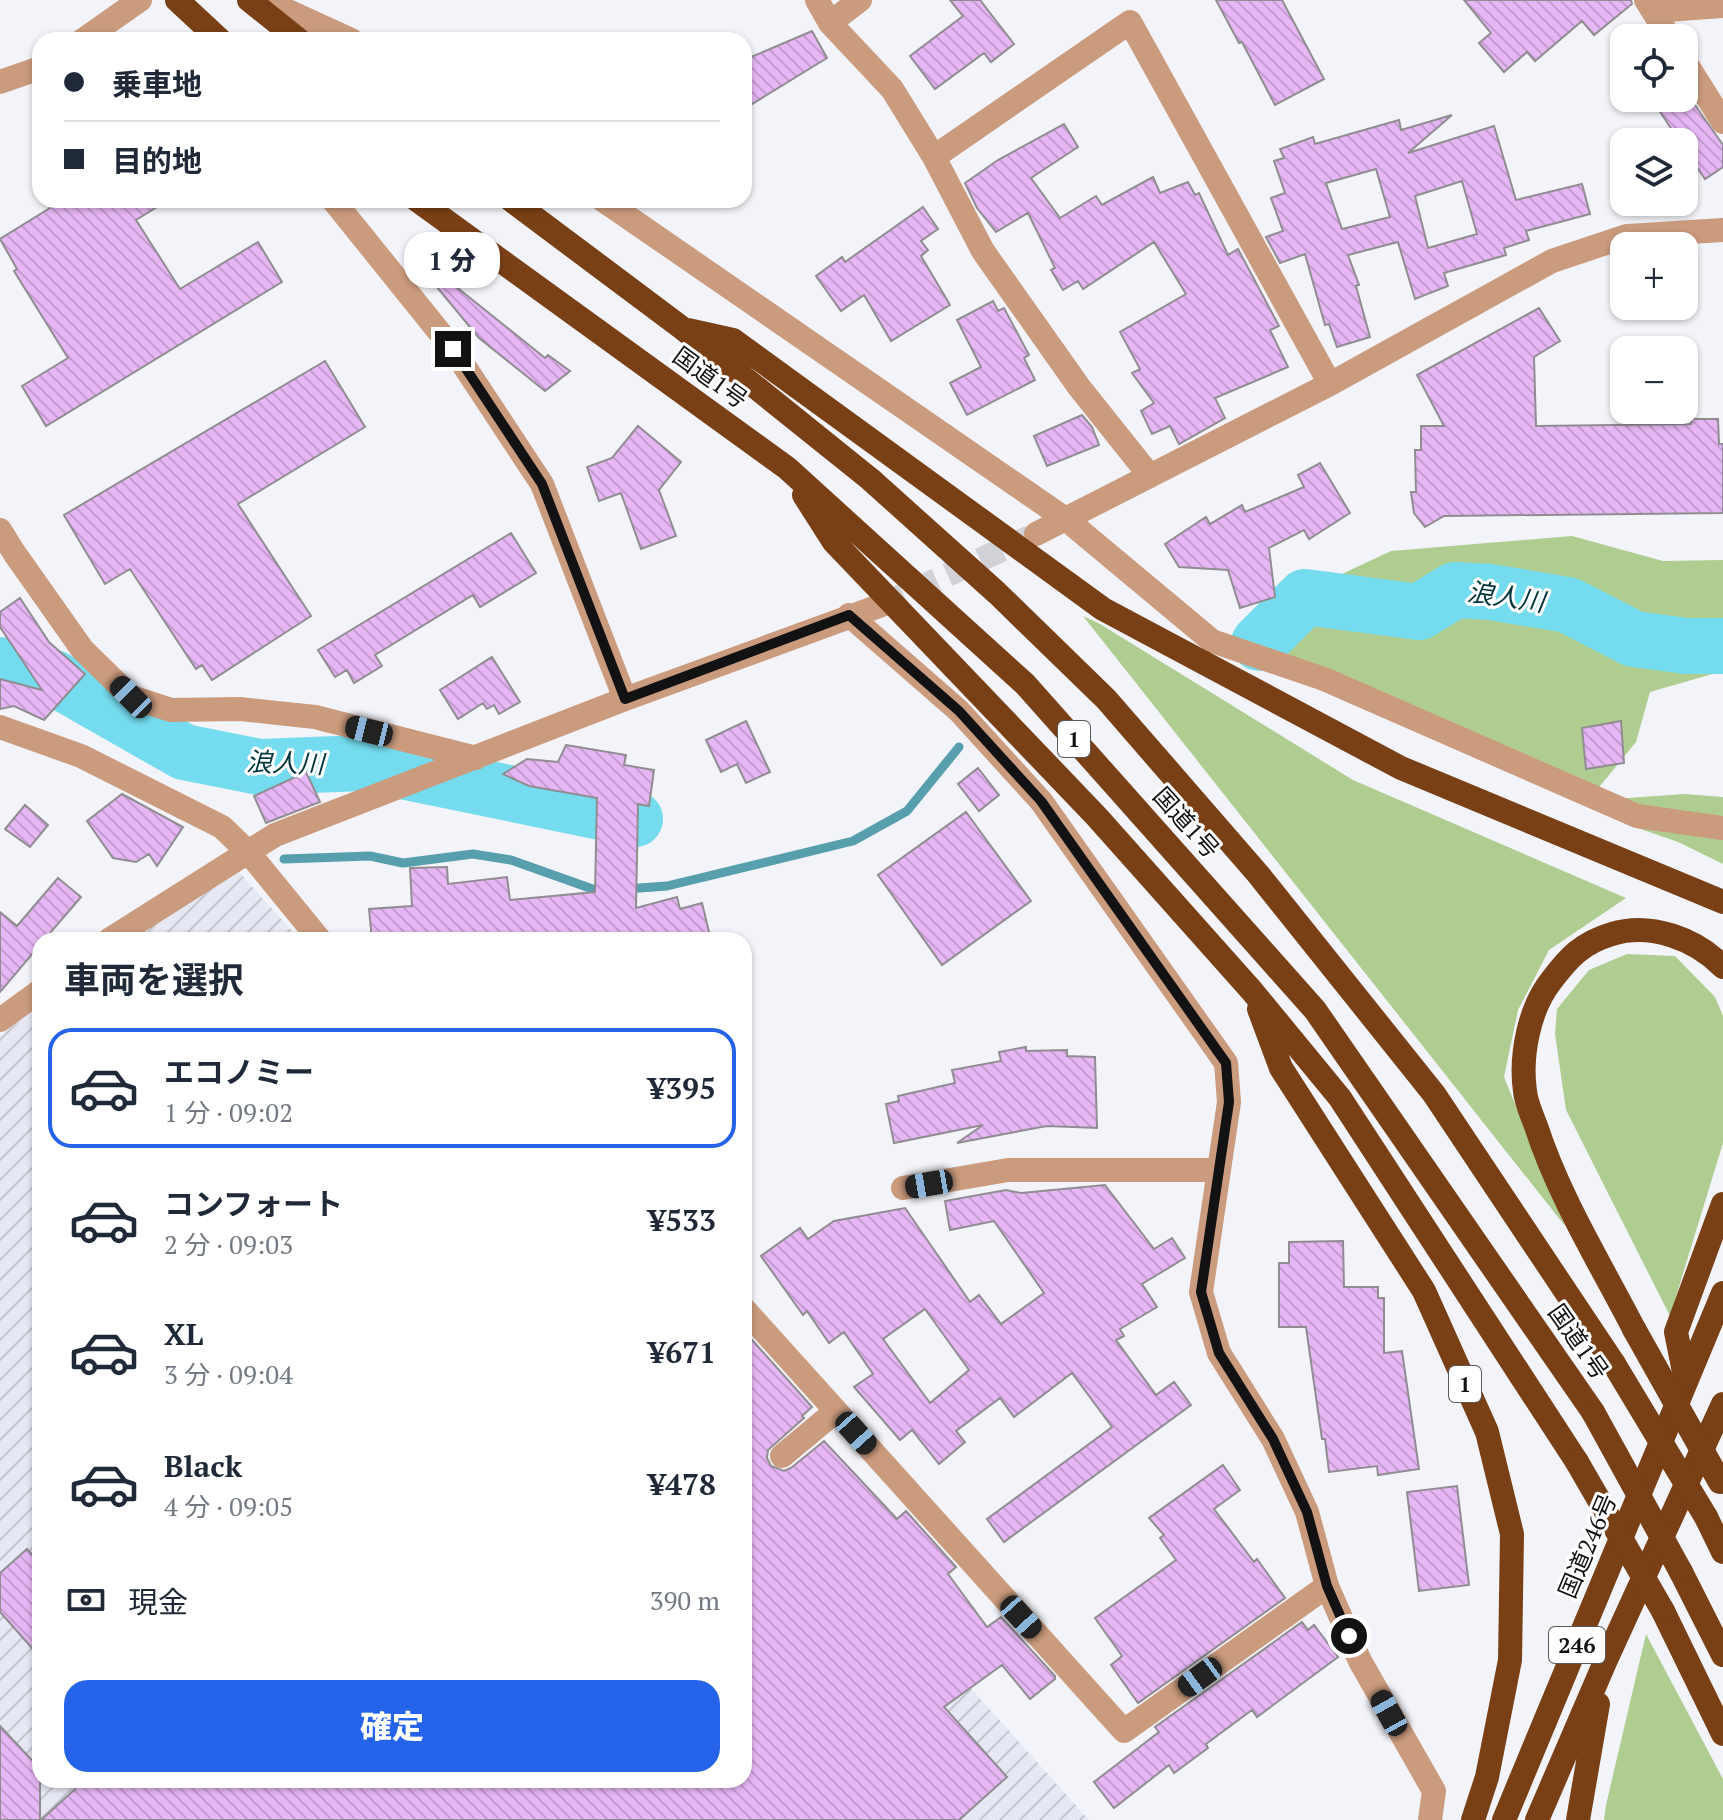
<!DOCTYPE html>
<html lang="ja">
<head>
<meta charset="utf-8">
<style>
  :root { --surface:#fff; --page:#f6f6f7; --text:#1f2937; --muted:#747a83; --line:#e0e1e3; --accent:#2563eb }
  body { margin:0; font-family:"PT Serif","Noto Sans JP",serif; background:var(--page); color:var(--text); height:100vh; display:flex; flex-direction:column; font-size:30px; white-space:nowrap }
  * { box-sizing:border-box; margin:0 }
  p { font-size:26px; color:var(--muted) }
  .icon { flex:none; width:44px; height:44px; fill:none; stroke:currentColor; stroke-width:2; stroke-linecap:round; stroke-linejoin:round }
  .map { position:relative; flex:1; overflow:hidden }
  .side { position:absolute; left:32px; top:932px; width:720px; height:856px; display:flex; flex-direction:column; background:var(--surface); border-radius:24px; box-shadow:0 2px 6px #0004 }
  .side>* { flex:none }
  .hud { position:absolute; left:32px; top:32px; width:720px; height:176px; border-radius:24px; box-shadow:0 2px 6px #0004; display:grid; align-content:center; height:176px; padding:0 32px; background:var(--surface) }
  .controls { position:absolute; left:1610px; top:24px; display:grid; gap:16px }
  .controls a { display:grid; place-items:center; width:88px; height:88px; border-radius:16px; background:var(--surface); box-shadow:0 2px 6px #0004; font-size:40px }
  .end { position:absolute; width:36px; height:36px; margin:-18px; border:10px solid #121214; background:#fff; box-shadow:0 0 0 4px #fff }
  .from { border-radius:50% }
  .bubble { position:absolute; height:56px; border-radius:24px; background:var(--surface); box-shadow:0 2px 6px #0004; font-size:26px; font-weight:800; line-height:56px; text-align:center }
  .car { position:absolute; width:24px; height:48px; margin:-24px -12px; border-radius:10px; box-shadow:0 0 6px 2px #0007; background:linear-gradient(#222 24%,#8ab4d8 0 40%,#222 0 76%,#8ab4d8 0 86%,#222 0) }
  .hud b { display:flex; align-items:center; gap:28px; height:76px; font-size:30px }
  .hud b+b { border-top:2px solid var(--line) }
  .hud i { width:20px; height:20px; background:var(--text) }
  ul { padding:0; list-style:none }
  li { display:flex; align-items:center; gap:24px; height:120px; margin:0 16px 12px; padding:0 16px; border:4px solid transparent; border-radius:24px }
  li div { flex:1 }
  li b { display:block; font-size:30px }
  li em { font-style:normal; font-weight:800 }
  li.selected { border-color:var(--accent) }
  li>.icon { width:72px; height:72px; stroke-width:1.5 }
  h2 { padding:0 32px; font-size:36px; line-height:96px }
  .pay { display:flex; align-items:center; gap:20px; height:88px; padding:0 32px; font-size:30px }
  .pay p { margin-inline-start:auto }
  .action { display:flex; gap:16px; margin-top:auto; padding:16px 32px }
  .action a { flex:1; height:92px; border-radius:24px; background:var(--accent); color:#fff; font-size:32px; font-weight:800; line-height:92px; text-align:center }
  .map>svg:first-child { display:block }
</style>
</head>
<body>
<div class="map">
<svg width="1723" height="1820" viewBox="0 0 1723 1820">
  <defs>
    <pattern id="industrial-furrows" width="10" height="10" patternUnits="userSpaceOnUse" patternTransform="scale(2)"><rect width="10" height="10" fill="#e6e8f4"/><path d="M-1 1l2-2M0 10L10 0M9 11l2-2" fill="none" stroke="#c4c6d0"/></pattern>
    <pattern id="building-back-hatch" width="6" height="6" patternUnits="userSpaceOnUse" patternTransform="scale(2)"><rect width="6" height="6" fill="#e7b7f5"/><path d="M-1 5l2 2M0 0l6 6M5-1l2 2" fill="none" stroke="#c59cd1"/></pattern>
  </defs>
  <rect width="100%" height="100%" fill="#f3f4f9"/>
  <path fill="url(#industrial-furrows)" d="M 240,873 L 300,940 L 132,940 L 185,902 Z
    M 40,1007 L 40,1780 L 744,1780 L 744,1435 L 1089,1820 L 0,1820 L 0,1035 Z"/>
  <path fill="#afcd90" d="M 1572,536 L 1663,561 L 1723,560 L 1723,671 L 1650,692 L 1636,742 L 1596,791 L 1276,649 L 1314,587 L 1391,551 Z
    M 1083,616 L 1100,624 L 1353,780 L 1626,898 L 1549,950 L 1518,1010 L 1504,1077 L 1565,1226 Z
    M 1684,794 L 1723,797 L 1723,864 L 1678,842 L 1629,825 L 1613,799 Z
    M 1627,954 L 1675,956 L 1715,997 L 1723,1016 L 1723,1143 L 1670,1316 L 1566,1110 L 1555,1034 L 1557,1009 L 1589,970 Z
    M 1646,1634 L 1723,1779 L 1723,1820 L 1604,1820 L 1606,1805 Z"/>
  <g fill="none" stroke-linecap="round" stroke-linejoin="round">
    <path stroke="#579fad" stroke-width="9" d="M 284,859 L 370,856 L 403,863 L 473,854 L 511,860 L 601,892 L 607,891
      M 626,889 L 667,886 L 853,841 L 907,811 L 959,747"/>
    <path stroke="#74dcee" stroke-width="56" d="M 1259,643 L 1305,597 L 1419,612 L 1455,590 L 1490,592 L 1568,605 L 1634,639 L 1686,646 L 1723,646
      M 0,665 L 54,678 L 184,752 L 260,767 L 363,763 L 635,819"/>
  </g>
  <path fill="url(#building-back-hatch)" stroke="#908d91" stroke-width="2" fill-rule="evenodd" d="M 950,0 L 980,0 L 1014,44 L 991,62 L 984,53 L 935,89 L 910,56 L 963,16 Z
    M 1216,0 L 1282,0 L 1324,79 L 1275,105 L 1242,42 L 1239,43 Z
    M 1464,0 L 1631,0 L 1632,4 L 1594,35 L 1582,21 L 1535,61 L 1527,52 L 1504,72 L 1479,43 L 1491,33 Z
    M 812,31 L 827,58 L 744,109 L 744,60 Z
    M 1651,98 L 1690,98 L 1723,145 L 1723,167 L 1705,179 L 1684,148 L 1684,142 L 1680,142 Z
    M 1452,115 L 1408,153 L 1494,126 L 1516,200 L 1582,184 L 1590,214 L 1526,231 L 1529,240 L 1504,248 L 1506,255 L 1444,273 L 1448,286 L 1415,299 L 1398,242 L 1348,255 L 1359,285 L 1356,286 L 1370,337 L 1337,347 L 1329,324 L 1325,325 L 1305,254 L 1280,263 L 1266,237 L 1283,231 L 1271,198 L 1285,193 L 1274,161 L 1284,158 L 1280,149 L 1313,137 L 1315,144 L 1399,120 L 1401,130 ZM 1376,169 L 1390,217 L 1342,229 L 1326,183 ZM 1462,181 L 1477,234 L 1428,248 L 1415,196 Z
    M 1064,124 L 1078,147 L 1031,178 L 1060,218 L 1096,196 L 1102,205 L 1153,177 L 1160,193 L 1188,182 L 1195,195 L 1199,193 L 1228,255 L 1238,249 L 1279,326 L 1270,330 L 1288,367 L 1215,398 L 1225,418 L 1179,444 L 1170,426 L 1152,434 L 1141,411 L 1154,403 L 1132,373 L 1140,369 L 1120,332 L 1186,294 L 1154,242 L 1083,289 L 1078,281 L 1063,290 L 1051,270 L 1055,268 L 1028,213 L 996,232 L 977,208 L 965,183 L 998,160 Z
    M 63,200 L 168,200 L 136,220 L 180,289 L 258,242 L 282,282 L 46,426 L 22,386 L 68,358 L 14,271 L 17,269 L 0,239 Z
    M 923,207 L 938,229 L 921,241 L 928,250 L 921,256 L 950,305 L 891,341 L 864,295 L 841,311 L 816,276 L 842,257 L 845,262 Z
    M 444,277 L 545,358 L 548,355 L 570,371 L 545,391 L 479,338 L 436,286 Z
    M 993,301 L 998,311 L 1004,308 L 1029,355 L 1024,358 L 1035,380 L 967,415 L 950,383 L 981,367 L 957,320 Z
    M 1539,308 L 1560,341 L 1534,357 L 1536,426 L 1691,424 L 1692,419 L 1718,419 L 1719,444 L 1723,444 L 1723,513 L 1444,516 L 1425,527 L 1414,513 L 1411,492 L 1416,492 L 1415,450 L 1421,450 L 1421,426 L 1444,426 L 1417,375 Z
    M 325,361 L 365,427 L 238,504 L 311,616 L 212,680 L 202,665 L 196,669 L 130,569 L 105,584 L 64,515 Z
    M 1082,415 L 1092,427 L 1099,445 L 1047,466 L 1034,436 Z
    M 638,426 L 681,462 L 659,490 L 676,536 L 641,549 L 621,493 L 599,501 L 587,467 L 612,458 Z
    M 1320,463 L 1350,513 L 1309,539 L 1304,530 L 1269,548 L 1275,597 L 1240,608 L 1228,570 L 1179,567 L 1165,544 L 1206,517 L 1210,524 L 1242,505 L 1245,512 L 1304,487 L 1298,475 Z
    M 511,533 L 536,573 L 480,607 L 473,595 L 375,655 L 382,666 L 354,683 L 347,670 L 335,677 L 318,650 Z
    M 20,598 L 49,642 L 85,674 L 44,720 L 14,706 L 0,709 L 0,679 L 42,690 L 0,627 L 0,612 Z
    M 492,657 L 520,702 L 499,714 L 494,705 L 487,709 L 483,703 L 458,719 L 440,690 Z
    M 746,721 L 770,772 L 746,783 L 737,764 L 721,772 L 706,740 Z
    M 1621,721 L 1624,763 L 1586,769 L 1582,728 Z
    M 566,745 L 626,755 L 624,765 L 654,770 L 649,806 L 638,804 L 636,908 L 677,897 L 680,909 L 702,903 L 710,936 L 694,940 L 372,940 L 369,909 L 412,906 L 410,868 L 447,867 L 448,884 L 507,877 L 510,900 L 595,892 L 597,798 L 529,786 L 503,774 L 527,759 L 558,762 Z
    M 978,768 L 999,795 L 979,811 L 958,784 Z
    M 306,772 L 320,802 L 266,823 L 254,796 Z
    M 122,794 L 183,827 L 157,866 L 149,854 L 136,862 L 113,858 L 87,821 Z
    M 25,805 L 48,825 L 30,847 L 5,829 Z
    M 966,812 L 1031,901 L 942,965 L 878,875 Z
    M 58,878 L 81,897 L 44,940 L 40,940 L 40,945 L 0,992 L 0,912 L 17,926 Z
    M 1026,1047 L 1026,1051 L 1067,1050 L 1067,1056 L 1095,1057 L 1097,1128 L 1047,1126 L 957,1143 L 983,1125 L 894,1143 L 886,1104 L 899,1101 L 898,1096 L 955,1083 L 952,1070 L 1001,1061 L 999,1052 Z
    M 1105,1185 L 1154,1249 L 1172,1238 L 1185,1258 L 1142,1284 L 1157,1307 L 1120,1329 L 1124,1336 L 1116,1340 L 1156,1395 L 1174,1382 L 1191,1405 L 1004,1542 L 987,1519 L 1112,1427 L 1072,1373 L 1014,1417 L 1000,1398 L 956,1431 L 965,1442 L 939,1464 L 912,1430 L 900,1440 L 854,1387 L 873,1374 L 844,1332 L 829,1343 L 807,1311 L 803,1315 L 761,1256 L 800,1228 L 808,1239 L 834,1221 L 905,1208 L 970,1302 L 979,1295 L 1001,1324 L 1044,1293 L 994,1221 L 950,1230 L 945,1201 L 1006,1190 L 1021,1193 ZM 925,1309 L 969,1370 L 930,1403 L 883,1339 Z
    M 1343,1241 L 1344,1287 L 1378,1287 L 1378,1298 L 1384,1298 L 1384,1353 L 1402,1351 L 1419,1469 L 1378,1475 L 1377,1466 L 1329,1472 L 1325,1439 L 1322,1439 L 1306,1327 L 1279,1327 L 1279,1263 L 1289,1263 L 1289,1242 Z
    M 744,1331 L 812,1407 L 802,1416 L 804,1418 L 768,1450 L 767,1458 L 771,1466 L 784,1471 L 791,1468 L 824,1441 L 897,1519 L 906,1511 L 956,1567 L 948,1574 L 987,1627 L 1001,1617 L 1055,1676 L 1055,1679 L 1030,1699 L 1002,1665 L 944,1707 L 1007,1777 L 959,1820 L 41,1820 L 85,1780 L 744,1780 Z
    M 1223,1465 L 1240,1490 L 1214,1509 L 1254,1562 L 1257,1559 L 1285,1598 L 1138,1703 L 1111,1665 L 1122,1656 L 1095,1618 L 1176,1560 L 1160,1538 L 1164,1535 L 1149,1518 Z
    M 1457,1486 L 1469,1585 L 1419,1591 L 1407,1492 Z
    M 27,1549 L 40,1563 L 40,1657 L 0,1612 L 0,1573 Z
    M 1302,1622 L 1308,1630 L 1314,1625 L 1338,1657 L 1257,1717 L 1252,1710 L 1206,1744 L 1208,1748 L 1174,1773 L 1169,1765 L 1114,1808 L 1094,1782 L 1159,1732 L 1155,1727 Z
    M 0,1726 L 40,1769 L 40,1820 L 0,1820 Z"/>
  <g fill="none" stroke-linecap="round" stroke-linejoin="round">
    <path stroke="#d1d2d7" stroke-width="24" stroke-dasharray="24 12" stroke-linecap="butt" d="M 882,605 L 1030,537"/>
    <path stroke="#cb9b7d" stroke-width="24" d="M 264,0 L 351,40
      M 817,0 L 830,23 L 892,89 L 934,157 L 983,251 L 1079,387 L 1150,476
      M 1646,0 L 1670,38
      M 1653,11 L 1723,6
      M 830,23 L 860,0
      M 83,40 L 140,0
      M 1684,60 L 1723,122
      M 0,82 L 40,68
      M 934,157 L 1130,22 L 1330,384
      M 333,200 L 453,349 L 542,484 L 625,699
      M 603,200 L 1067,520 L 1212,641 L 1324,679 L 1637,816 L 1723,828
      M 0,530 L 15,554 L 82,649 L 131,697 L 171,710 L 240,709 L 315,717 L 476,758
      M 1036,534 L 1330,384 L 1552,261 L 1627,236 L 1723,230
      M 849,615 L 959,711 L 1041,801 L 1226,1063 L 1229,1102 L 1201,1292 L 1219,1353 L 1273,1439 L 1307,1512 L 1327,1586 L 1360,1661 L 1434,1791 L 1430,1820
      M 0,727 L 81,756 L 222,827 L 249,853 L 320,940
      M 109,940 L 275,835 L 625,699 L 882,605
      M 0,1020 L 40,991
      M 903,1188 L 1008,1170 L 1219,1170
      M 744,1309 L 836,1411
      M 782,1456 L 836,1411 L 1124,1731 L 1327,1586"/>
    <path stroke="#794015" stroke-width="24" d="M 177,0 L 220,40
      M 249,0 L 299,40
      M 417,200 L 787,468 L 1025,684 L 1315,1010 L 1593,1412
      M 511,200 L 682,328 L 870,479 L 997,593 L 1106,699 L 1258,874 L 1434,1094 L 1614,1364
      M 688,330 L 733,340 L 1103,609 L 1401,768 L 1723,902
      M 804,495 L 834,542 L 1097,817 L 1252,991 L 1340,1098 L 1577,1462
      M 1259,1009 L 1281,1068 L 1424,1291 L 1487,1432 L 1512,1534 L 1510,1660 L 1487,1777 L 1473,1820
      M 1634,1329 C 1600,1263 1559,1197 1536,1126 C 1532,1115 1526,1103 1525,1091 C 1520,1056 1529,1009 1551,981 C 1569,957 1582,943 1612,934 C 1651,922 1696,939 1723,967
      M 1686,1382 L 1676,1332 L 1723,1204
      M 1706,1517 L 1723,1552
      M 1681,1572 L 1723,1655
      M 1663,1611 L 1723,1734
      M 1504,1820 L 1723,1293
      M 1537,1820 L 1605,1662 L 1723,1404
      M 1578,1820 L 1598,1704"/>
    <path stroke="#794015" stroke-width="24" d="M 1634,1329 L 1720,1482
      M 1614,1364 L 1706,1517
      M 1593,1412 L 1681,1572
      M 1577,1462 L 1663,1611"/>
  </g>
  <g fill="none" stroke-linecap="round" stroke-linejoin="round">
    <path stroke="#121214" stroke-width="10" d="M 453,349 L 542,484 L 625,699 L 849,615 L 959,711 L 1041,801 L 1226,1063 L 1229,1102 L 1201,1292 L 1219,1353 L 1273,1439 L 1307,1512 L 1327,1586 L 1349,1636"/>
  </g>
  <g text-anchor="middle" stroke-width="6" stroke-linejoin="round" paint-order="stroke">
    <g fill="#fff" stroke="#59595a" stroke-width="2">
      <rect x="1058" y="721" width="32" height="36" rx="6"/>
      <rect x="1449" y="1366" width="32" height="36" rx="6"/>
      <rect x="1549" y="1627" width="56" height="36" rx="6"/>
    </g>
    <g font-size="22" font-weight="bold" fill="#121214">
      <text x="1074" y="747">1</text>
      <text x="1465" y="1392">1</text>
      <text x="1577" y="1653">246</text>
    </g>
    <g font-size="24" fill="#121214" stroke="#fff">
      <text transform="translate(710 378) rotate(36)" y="8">国道1号</text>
      <text transform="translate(1186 823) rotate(48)" y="8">国道1号</text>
      <text transform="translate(1578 1342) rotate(55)" y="8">国道1号</text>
      <text transform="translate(1588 1546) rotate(-67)" y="8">国道246号</text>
    </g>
    <g font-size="26" font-style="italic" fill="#00353d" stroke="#fff">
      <text transform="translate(1506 597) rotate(8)" y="9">浪人川</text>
      <text transform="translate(285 763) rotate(2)" y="9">浪人川</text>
    </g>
  </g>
</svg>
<div class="controls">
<a><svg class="icon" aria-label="locate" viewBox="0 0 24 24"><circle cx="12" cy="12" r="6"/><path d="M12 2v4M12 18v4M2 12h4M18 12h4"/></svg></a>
<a><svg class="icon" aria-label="layers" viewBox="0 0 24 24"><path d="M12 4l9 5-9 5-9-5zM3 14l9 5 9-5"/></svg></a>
<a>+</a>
<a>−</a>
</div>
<i class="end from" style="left:1349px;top:1636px"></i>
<i class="end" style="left:453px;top:349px"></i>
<div class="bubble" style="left:404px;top:232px;width:96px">1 分</div>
<i class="car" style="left:131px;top:697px;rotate:315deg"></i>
<i class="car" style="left:369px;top:731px;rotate:284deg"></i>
<i class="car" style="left:929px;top:1184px;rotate:260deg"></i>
<i class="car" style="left:856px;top:1433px;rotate:138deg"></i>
<i class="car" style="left:1021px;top:1617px;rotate:138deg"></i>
<i class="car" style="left:1200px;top:1677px;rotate:234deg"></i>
<i class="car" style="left:1389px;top:1713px;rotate:331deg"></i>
<div class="hud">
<b><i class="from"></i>乗車地</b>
<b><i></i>目的地</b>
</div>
<section class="side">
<h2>車両を選択</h2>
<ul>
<li class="selected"><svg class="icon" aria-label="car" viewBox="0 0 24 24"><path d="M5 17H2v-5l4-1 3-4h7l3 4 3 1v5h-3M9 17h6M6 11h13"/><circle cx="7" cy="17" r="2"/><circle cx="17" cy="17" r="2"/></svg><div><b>エコノミー</b><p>1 分 · 09:02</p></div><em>¥395</em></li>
<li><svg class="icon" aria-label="car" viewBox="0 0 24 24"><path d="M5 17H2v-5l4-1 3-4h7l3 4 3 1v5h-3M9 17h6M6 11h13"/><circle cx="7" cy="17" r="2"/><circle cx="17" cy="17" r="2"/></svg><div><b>コンフォート</b><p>2 分 · 09:03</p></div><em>¥533</em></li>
<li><svg class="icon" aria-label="car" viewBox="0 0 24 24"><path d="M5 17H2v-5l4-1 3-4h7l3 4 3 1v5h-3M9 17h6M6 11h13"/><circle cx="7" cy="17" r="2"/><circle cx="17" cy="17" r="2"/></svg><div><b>XL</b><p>3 分 · 09:04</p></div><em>¥671</em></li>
<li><svg class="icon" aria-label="car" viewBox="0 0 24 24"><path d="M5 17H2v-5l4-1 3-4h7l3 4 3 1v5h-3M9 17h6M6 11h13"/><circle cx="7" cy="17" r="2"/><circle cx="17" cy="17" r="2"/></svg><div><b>Black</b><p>4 分 · 09:05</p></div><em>¥478</em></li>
</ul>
<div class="pay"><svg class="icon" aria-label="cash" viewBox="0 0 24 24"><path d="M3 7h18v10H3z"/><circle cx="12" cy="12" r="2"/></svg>現金<p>390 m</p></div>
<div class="action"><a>確定</a></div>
</section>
</div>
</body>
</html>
